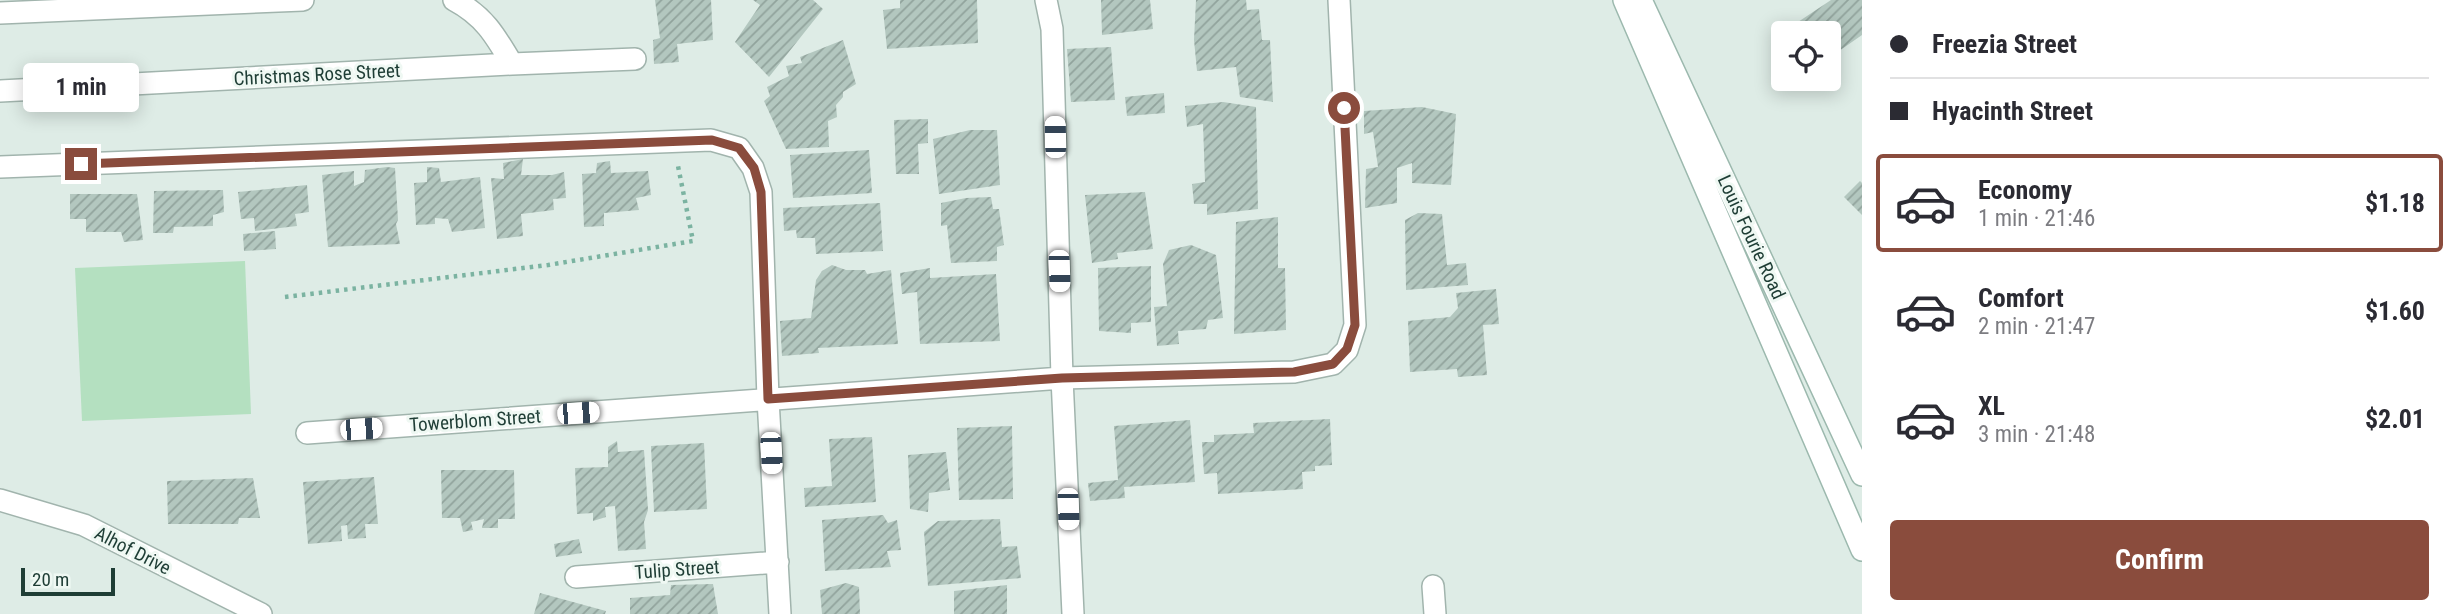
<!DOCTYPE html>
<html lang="en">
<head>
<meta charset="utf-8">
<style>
  :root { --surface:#fff; --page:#f2f2f3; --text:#2b2b33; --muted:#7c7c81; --line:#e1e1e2; --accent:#8a4c3d }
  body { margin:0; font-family:"Roboto Condensed",sans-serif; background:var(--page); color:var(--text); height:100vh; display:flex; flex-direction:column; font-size:26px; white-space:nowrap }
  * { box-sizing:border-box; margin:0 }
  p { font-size:23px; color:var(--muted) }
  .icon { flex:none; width:38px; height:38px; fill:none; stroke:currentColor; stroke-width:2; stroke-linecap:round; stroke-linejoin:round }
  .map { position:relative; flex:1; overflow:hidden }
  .side { display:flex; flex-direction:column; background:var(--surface); width:595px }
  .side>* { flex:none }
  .hud { display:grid; align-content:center; height:154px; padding:0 28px; background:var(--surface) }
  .tools { position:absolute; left:1771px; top:21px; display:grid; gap:14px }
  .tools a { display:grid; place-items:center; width:70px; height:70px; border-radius:7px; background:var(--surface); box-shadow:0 4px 18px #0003; font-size:35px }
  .scale { position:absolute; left:21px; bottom:18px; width:94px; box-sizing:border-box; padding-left:7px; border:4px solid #1e3d35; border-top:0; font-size:19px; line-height:24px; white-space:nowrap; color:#1e3d35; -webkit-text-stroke:5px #eff8f3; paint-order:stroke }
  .end { position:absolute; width:32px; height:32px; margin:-16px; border:9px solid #8a4c3d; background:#fff; box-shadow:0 0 0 4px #fff }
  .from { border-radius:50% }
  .bubble { position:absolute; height:49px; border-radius:7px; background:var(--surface); box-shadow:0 4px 18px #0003; font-size:23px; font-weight:700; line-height:49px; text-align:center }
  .car { position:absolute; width:21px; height:42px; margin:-21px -10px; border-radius:9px; box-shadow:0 0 5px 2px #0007; background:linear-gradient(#fff 24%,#345 0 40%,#fff 0 76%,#345 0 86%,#fff 0) }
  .hud b { display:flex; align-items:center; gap:24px; height:66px; font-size:26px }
  .hud b+b { border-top:2px solid var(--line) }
  .hud i { width:18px; height:18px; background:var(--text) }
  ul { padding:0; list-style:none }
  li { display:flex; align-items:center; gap:21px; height:98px; margin:0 14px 10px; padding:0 14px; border:4px solid transparent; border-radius:7px }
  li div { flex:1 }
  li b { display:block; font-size:26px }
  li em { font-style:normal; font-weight:700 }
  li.selected { border-color:var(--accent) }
  li>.icon { width:63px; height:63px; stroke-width:1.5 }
  .primary-button { display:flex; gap:14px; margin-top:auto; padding:14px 28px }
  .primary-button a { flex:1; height:80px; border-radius:7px; background:var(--accent); color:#fff; font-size:28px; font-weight:700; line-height:80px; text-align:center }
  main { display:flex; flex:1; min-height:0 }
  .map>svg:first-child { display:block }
</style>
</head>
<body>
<main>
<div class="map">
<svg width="1862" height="614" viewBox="0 0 1862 614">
  <defs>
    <pattern id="building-hatch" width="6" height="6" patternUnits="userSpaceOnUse" patternTransform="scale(1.75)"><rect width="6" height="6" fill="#b3c7bf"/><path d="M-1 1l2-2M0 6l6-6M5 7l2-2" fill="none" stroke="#91a39c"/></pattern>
  </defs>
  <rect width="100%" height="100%" fill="#deece6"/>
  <path fill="#b4e0c0" d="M 245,261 L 251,414 L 82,421 L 75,268 Z"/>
  <path fill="url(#building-hatch)" d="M 655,0 L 711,0 L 713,40 L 677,44 L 679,62 L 654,64 L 653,40 L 660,38 Z
    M 753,0 L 813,0 L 823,9 L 769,77 L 735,42 L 760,5 Z
    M 900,0 L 977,0 L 978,43 L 887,49 L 883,10 L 900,8 Z
    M 1101,0 L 1150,0 L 1153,29 L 1102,35 Z
    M 1196,0 L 1246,0 L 1247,10 L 1259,9 L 1262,40 L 1270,40 L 1273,102 L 1240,97 L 1236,67 L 1197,71 L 1194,40 Z
    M 1831,0 L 1862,0 L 1862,35 L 1829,58 L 1829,33 L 1792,33 L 1789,28 Z
    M 843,40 L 856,84 L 843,92 L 843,97 L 836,105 L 837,117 L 828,121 L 829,147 L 786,149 L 764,101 L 770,96 L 767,87 L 789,76 L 786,66 L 802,63 L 800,57 Z
    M 1111,47 L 1115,100 L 1071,102 L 1067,49 Z
    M 1164,93 L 1165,113 L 1127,116 L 1125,97 Z
    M 1223,102 L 1256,107 L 1258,209 L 1207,215 L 1207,204 L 1194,204 L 1192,184 L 1205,182 L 1203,124 L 1187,127 L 1185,106 Z
    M 1422,107 L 1456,114 L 1451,185 L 1412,183 L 1412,163 L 1397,168 L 1397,203 L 1365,208 L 1366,169 L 1378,167 L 1373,132 L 1364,134 L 1364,111 Z
    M 928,119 L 928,143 L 918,144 L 919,174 L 896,174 L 894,120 Z
    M 970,130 L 997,130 L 1000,185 L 939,194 L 933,139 Z
    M 869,150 L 872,193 L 793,198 L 790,155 Z
    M 523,159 L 521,175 L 552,175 L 564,172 L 566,198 L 553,199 L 554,210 L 521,214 L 523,236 L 497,239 L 491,178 L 504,179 L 503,163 Z
    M 610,161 L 611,173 L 648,171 L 651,195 L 636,198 L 639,210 L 604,213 L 604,226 L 584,227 L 582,174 L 596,173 L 597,163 Z
    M 387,167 L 395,168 L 398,220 L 396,224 L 400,244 L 328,247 L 322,175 L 354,171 L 354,186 L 364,182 L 365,170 Z
    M 427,167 L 439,168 L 441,182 L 480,177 L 485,228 L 452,232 L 448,219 L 435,218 L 435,224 L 416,225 L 414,183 L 427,182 Z
    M 1860,181 L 1862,183 L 1862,215 L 1844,197 Z
    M 307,185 L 309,212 L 295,214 L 297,226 L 255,231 L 254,218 L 241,219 L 238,192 Z
    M 223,190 L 224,212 L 213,215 L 213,226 L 174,227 L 173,233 L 153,233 L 154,191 Z
    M 1145,192 L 1153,249 L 1117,253 L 1118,259 L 1092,263 L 1085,195 Z
    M 70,194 L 137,194 L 143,240 L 124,242 L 121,232 L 86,232 L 86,219 L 70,219 Z
    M 991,197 L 993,209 L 999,209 L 1004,245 L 997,247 L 997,261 L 951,263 L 947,225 L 941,226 L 941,203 L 966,198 Z
    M 880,203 L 883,251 L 816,254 L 815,238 L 797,238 L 796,230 L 784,231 L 783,208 Z
    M 1418,213 L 1442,214 L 1447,265 L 1466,263 L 1468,285 L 1406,290 L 1405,220 Z
    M 1278,217 L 1278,268 L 1285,268 L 1286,330 L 1234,334 L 1236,222 Z
    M 275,231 L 276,249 L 244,251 L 243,234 Z
    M 1191,245 L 1216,255 L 1223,318 L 1208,320 L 1206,329 L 1178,331 L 1179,344 L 1157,346 L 1154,307 L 1167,306 L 1163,264 L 1169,250 Z
    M 832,265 L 846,270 L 865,270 L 867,274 L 891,270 L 898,344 L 818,348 L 819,353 L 782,356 L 780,321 L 811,318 L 816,280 L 822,271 Z
    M 1151,266 L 1151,322 L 1131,323 L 1131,333 L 1099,331 L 1098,268 Z
    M 930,268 L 930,278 L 996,274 L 1000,341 L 920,344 L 917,292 L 902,294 L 900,273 Z
    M 1496,289 L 1499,324 L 1483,325 L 1487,375 L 1458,377 L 1457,369 L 1410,372 L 1408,321 L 1450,317 L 1458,308 L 1456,293 Z
    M 1330,419 L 1332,465 L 1315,466 L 1315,471 L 1302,472 L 1303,489 L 1218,494 L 1217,473 L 1204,474 L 1202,442 L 1214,442 L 1214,435 L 1254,433 L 1253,423 Z
    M 1190,420 L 1195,482 L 1124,487 L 1125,498 L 1090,501 L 1088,483 L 1118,480 L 1114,426 Z
    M 1012,426 L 1013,499 L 959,500 L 957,428 Z
    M 872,437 L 876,502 L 805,507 L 804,488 L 832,486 L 829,439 Z
    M 617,441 L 618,452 L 644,450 L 648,510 L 644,522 L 646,549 L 618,551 L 615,506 L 605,507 L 606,517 L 593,521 L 593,513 L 577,514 L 575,468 L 608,467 L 608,447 Z
    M 704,443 L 707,509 L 654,512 L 651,446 Z
    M 946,452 L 950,490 L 929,493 L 928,512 L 910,509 L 908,455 Z
    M 441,470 L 514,470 L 515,519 L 498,519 L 498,528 L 482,528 L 484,519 L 471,522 L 473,530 L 463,532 L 460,518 L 442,518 Z
    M 374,477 L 378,524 L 365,524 L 366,538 L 348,539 L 347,525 L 341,526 L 342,541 L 308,544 L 303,482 Z
    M 253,478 L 260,518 L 239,518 L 238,524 L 168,524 L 167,481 Z
    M 883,515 L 888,523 L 897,520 L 901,550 L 887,551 L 891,567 L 825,571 L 822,520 Z
    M 1000,519 L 1002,547 L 1017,546 L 1021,578 L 928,586 L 924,532 L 938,521 Z
    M 579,539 L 582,553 L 556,557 L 554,544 Z
    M 846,583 L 859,587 L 860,614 L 822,614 L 820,590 Z
    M 713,584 L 718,614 L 630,614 L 630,598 L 670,595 L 671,585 Z
    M 1007,585 L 1007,614 L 954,614 L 954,591 Z
    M 540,593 L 606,611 L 605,614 L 534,614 Z"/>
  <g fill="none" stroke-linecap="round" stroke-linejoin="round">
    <g stroke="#a1b4ad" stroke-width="24">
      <path id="street" d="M 454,0 C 484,16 495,35 512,64
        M 1046,0 L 1052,29 L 1062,378 L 1073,614
        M 0,13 L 303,0
        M 0,91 L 512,64 L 635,59
        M 0,167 L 711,140 L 739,148 L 753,168 L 761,192 L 768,399 L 780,614
        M 307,433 L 1062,378 L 1294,372 L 1333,364 L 1347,350 L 1355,325 L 1339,0
        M 0,500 L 84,525 L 261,614
        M 576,577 L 778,562
        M 1433,586 L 1435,614"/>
    </g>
    <g stroke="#9cb9ae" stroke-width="24">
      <path id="secondary" d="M 1624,0 L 1862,550
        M 1641,0 L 1862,475"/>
    </g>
    <path stroke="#7bb3a1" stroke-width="4.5" stroke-dasharray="3.5 5" stroke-linecap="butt" d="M 285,297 L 548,265 L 693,241 L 678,166"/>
    <use href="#street" stroke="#fff" stroke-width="21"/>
    <use href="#secondary" stroke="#fff" stroke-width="21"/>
  </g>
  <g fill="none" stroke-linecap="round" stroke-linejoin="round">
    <path stroke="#8a4c3d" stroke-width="9" d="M 81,164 L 712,140 L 739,148 L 754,168 L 761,192 L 768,399 L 1062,378 L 1294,372 L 1333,364 L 1347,349 L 1355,325 L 1344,108"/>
  </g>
  <g text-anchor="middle" stroke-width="6" stroke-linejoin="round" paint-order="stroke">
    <g font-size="19" fill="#1e3d35" stroke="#eff8f3">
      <text transform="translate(317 74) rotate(-3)" y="7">Christmas Rose Street</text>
      <text transform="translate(1752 237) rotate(65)" y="7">Louis Fourie Road</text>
      <text transform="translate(475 420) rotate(-4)" y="7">Towerblom Street</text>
      <text transform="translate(133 550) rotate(27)" y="7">Alhof Drive</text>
      <text transform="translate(677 569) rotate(-4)" y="7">Tulip Street</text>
    </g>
  </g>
</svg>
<div class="tools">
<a><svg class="icon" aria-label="locate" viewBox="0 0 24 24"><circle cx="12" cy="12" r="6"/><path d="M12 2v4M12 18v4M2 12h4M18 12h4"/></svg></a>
</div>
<div class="scale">20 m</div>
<i class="end from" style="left:1344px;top:108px"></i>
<i class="end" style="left:81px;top:164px"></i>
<div class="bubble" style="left:23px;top:63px;width:116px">1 min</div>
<i class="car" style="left:1055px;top:137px;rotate:359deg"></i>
<i class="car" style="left:1059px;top:271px;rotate:178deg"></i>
<i class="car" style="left:578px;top:413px;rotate:86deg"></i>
<i class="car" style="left:361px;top:429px;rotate:86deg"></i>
<i class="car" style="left:771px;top:453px;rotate:177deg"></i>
<i class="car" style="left:1068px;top:509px;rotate:178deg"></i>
</div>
<section class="side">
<div class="hud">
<b><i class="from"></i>Freezia Street</b>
<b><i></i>Hyacinth Street</b>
</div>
<ul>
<li class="selected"><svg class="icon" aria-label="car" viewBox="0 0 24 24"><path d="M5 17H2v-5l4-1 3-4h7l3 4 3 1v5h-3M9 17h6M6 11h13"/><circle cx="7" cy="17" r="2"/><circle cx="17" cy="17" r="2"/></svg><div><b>Economy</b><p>1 min · 21:46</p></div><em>$1.18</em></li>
<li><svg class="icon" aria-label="car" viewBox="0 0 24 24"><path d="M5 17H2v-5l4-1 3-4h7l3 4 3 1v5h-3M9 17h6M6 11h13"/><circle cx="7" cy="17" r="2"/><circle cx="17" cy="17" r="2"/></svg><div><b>Comfort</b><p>2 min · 21:47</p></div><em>$1.60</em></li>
<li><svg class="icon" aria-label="car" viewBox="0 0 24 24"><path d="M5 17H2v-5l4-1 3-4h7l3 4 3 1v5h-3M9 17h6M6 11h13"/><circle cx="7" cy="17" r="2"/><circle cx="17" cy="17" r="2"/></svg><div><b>XL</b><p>3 min · 21:48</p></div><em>$2.01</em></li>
</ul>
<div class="primary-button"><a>Confirm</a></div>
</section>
</main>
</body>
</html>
